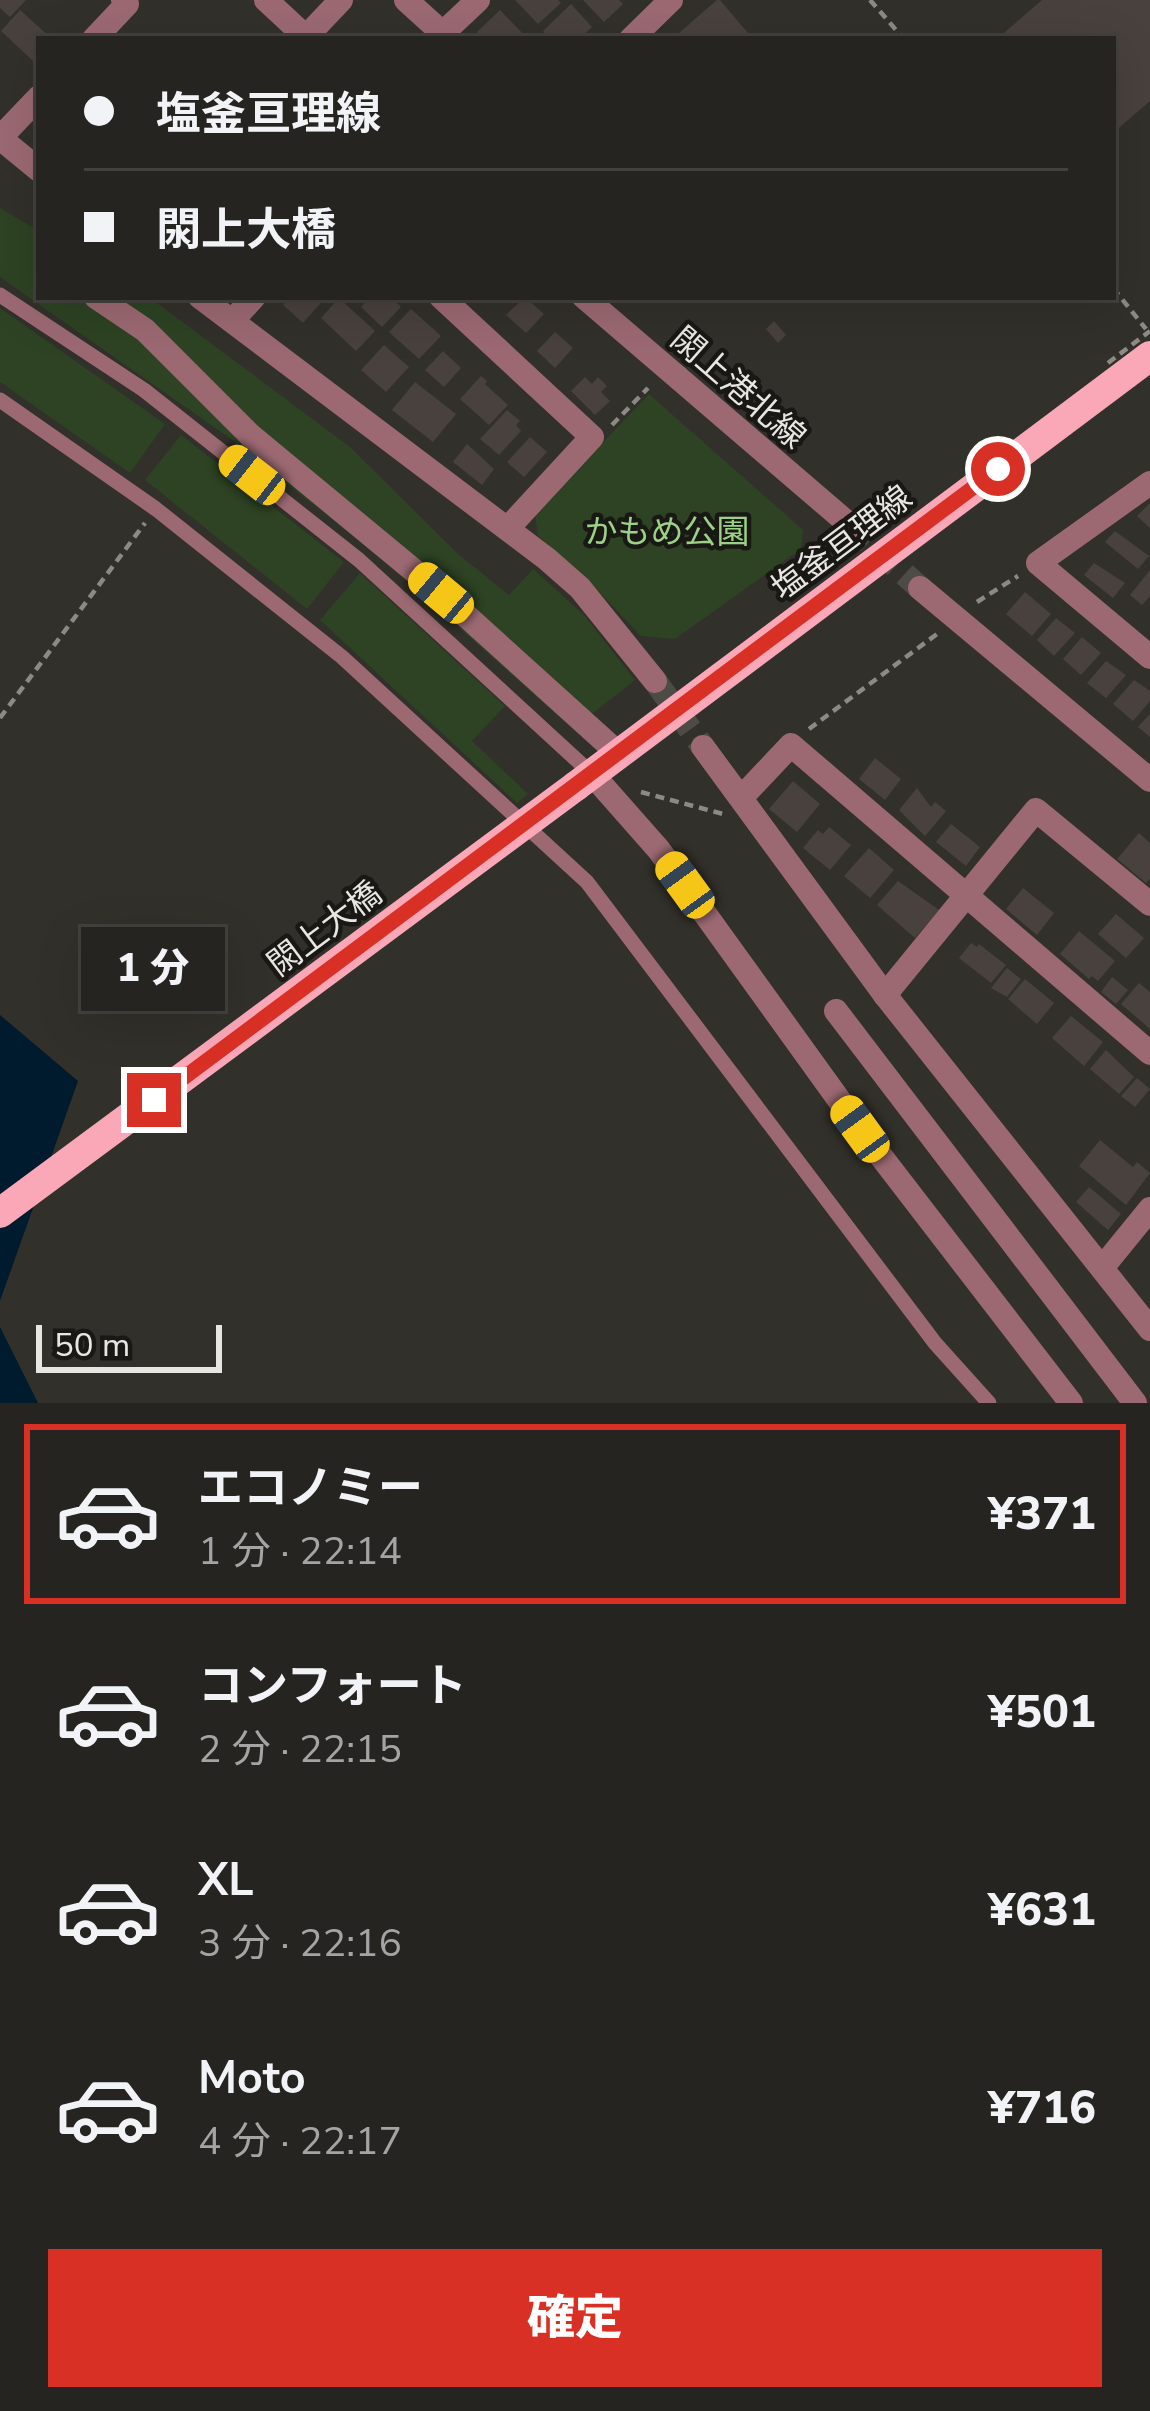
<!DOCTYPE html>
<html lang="ja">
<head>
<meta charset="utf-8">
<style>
  :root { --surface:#262420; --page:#2e2c29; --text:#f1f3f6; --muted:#a4a4a5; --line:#42413e; --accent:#d93025 }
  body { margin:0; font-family:"Nunito Sans","Noto Sans JP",sans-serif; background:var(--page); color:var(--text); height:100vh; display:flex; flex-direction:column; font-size:45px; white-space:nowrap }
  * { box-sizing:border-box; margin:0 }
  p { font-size:39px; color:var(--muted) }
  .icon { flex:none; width:66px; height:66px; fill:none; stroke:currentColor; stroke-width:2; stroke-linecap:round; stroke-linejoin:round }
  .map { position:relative; height:1403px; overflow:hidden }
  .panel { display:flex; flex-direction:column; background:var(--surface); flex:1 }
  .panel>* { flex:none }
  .guide { position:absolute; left:36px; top:36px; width:1080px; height:264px; border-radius:0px; box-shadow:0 12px 48px #0002,0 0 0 3px var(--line); display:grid; align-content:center; height:264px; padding:0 48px; background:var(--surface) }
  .scale { position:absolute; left:36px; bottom:30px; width:186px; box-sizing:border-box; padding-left:12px; border:6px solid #e7e6e2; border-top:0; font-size:33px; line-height:42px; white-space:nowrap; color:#e7e6e2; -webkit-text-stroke:9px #191815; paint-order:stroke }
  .end { position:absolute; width:54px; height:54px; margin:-27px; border:15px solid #d93025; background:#fff; box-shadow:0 0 0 6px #fff }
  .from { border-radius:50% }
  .bubble { position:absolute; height:84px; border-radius:0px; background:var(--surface); box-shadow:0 12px 48px #0002,0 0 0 3px var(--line); font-size:39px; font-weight:800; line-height:84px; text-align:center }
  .car { position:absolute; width:36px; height:72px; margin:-36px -18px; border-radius:15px; box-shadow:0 0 9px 3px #0007; background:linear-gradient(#f5c518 24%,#345 0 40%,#f5c518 0 76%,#345 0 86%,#f5c518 0) }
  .guide b { display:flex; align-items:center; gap:42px; height:114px; font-size:45px }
  .guide b+b { border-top:3px solid var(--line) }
  .guide i { width:30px; height:30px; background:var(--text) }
  ul { padding:21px 0 0; list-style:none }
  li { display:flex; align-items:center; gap:36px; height:180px; margin:0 24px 18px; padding:0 24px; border:6px solid transparent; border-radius:0px }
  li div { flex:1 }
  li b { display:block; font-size:45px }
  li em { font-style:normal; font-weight:800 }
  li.on { border-color:var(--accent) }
  li>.icon { width:108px; height:108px; stroke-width:1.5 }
  .button { display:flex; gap:24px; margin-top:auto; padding:24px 48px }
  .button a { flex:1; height:138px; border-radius:0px; background:var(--accent); color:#fff; font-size:48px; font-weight:800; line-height:138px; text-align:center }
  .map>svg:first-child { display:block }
</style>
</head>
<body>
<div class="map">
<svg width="1150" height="1403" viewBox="0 0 1150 1403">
  <rect width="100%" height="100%" fill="#32302a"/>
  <path fill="#2d4323" d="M 0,208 L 39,231 L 39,297 L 88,297 L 144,342 L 388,555 L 586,741 L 384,561 L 231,439 L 0,277 Z
    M 113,297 L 149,297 L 350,447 L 458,554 L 509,595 L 533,569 L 584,615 L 635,680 L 592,714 L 250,423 Z
    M 0,308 L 165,424 L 130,473 L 0,382 Z
    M 649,394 L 803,530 L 801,549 L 675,639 L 641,636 L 588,580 L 538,536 L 535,514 Z
    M 181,435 L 344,562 L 307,609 L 145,480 Z
    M 360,573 L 505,706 L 472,741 L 528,794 L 517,803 L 320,620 Z"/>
  <path fill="#001a2e" d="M 0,1015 L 78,1081 L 0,1301 Z
    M 0,1327 L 38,1403 L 0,1403 Z"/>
  <path fill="#49413e" d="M 0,0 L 26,0 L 10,17 L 0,8 Z
    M 515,0 L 558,0 L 561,3 L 538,24 Z
    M 583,0 L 619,0 L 623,4 L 604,22 Z
    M 720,0 L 753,39 L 672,39 L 717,0 Z
    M 1042,0 L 1150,0 L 1150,101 L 1113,133 L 1113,39 L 1009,39 L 1004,33 Z
    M 571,4 L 592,27 L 579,39 L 551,39 L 543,31 Z
    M 20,10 L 52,39 L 39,39 L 39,54 L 33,61 L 1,31 Z
    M 500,10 L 525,36 L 522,39 L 484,39 L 477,32 Z
    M 290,297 L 326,297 L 303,323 L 283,305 Z
    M 370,297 L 390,297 L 401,307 L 382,327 L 361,307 Z
    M 525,297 L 544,314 L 526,333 L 506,315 Z
    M 339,298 L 375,331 L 356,351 L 321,318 Z
    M 411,309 L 441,336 L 419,359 L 389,332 Z
    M 774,321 L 786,335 L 778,343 L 766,329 Z
    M 555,332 L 573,348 L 555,368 L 537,351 Z
    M 384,345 L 409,367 L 386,392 L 361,370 Z
    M 443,351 L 461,368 L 444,387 L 425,370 Z
    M 481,376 L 487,381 L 485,384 L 508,405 L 489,425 L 460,399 Z
    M 585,377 L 592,384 L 598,377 L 607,386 L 601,392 L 610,401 L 595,415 L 571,391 Z
    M 415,382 L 456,414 L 433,442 L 392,410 Z
    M 507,410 L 520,421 L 516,425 L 521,431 L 499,455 L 480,439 Z
    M 530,437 L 547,452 L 524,477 L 507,462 Z
    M 467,444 L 494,469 L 482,485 L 453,462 Z
    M 1150,503 L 1150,528 L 1137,516 Z
    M 1115,531 L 1149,556 L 1138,569 L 1105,542 Z
    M 1094,563 L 1125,583 L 1113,598 L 1084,575 Z
    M 1150,570 L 1150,596 L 1142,605 L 1130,595 Z
    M 1025,592 L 1051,614 L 1032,636 L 1006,614 Z
    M 1056,618 L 1075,633 L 1054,656 L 1037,640 Z
    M 1082,637 L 1101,653 L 1081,675 L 1063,659 Z
    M 1106,661 L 1126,675 L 1106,698 L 1087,683 Z
    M 1134,680 L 1150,691 L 1150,701 L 1133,721 L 1113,704 Z
    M 1150,714 L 1150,737 L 1138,727 Z
    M 875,758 L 901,779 L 885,800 L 859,779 Z
    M 793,781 L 820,804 L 797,832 L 769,809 Z
    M 917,788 L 931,807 L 935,802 L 946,811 L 925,836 L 899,810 Z
    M 951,824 L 980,847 L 966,866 L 936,842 Z
    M 829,827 L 851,845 L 830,870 L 803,848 L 818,830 L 823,834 Z
    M 1139,833 L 1150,843 L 1150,879 L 1146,883 L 1117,859 Z
    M 869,848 L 894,870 L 870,898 L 844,876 Z
    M 898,881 L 939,910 L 915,938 L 877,905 Z
    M 1023,888 L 1054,913 L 1037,935 L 1006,909 Z
    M 1116,914 L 1144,938 L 1126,958 L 1098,934 Z
    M 1079,931 L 1115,961 L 1098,981 L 1092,976 L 1089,979 L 1060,954 Z
    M 971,943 L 977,947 L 979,944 L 1006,965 L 991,983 L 959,958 Z
    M 1007,968 L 1021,979 L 1007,997 L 991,988 Z
    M 1112,977 L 1128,990 L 1116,1004 L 1101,992 Z
    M 1025,979 L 1054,1003 L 1037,1024 L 1008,999 Z
    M 1139,983 L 1150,992 L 1150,1029 L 1121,1004 Z
    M 1071,1016 L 1103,1042 L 1084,1066 L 1052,1038 Z
    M 1106,1050 L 1134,1077 L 1119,1094 L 1090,1069 Z
    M 1137,1078 L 1150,1089 L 1135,1107 L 1121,1096 Z
    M 1100,1140 L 1133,1167 L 1137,1162 L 1150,1173 L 1126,1205 L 1079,1166 Z
    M 1089,1187 L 1121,1214 L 1108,1230 L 1076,1202 Z"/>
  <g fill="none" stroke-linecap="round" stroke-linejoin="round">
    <path stroke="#4d4b46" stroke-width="24" stroke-dasharray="24 12" stroke-linecap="butt" d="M 851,526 L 920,588"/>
    <path stroke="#4d4b46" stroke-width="24" stroke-dasharray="24 12" stroke-linecap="butt" d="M 655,681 L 703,747"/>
    <path stroke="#8b8a85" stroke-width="4.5" stroke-dasharray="9 6" stroke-linecap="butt" d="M 870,0 L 904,39
      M 1113,288 L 1146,329
      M 612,425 L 648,388
      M 977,602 L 1018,576
      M 0,718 L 145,523
      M 809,729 L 937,634
      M 641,792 L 723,814"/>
    <path stroke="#9c6973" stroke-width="15" d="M 0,295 L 144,390 L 359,560 L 592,774
      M 0,400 L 156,509 L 342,657 L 587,882 L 935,1343 L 989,1403"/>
    <path stroke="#9c6973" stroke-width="24" d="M 406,0 L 449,39
      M 443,33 L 478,0
      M 94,39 L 127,4 L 123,0
      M 631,39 L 671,0
      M 0,138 L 39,97
      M 96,297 L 145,330 L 250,435 L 441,593 L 619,754
      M 441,297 L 592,437 L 508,528
      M 232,321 L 254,297
      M 1150,483 L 1038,563 L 1150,657
      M 592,774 L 659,850 L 860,1129 L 1071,1403
      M 741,798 L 791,745 L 1150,1053
      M 885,995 L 1036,810 L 1150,904
      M 836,1011 L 1135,1403
      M 1102,1268 L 1150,1209"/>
    <path stroke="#9c6973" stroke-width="24" d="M 266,0 L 308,39
      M 304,39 L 341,0
      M 0,138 L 39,170
      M 200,297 L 547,559 L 580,588 L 655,681
      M 584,297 L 851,526
      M 920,588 L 1150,780
      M 703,747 L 885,995 L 1150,1329"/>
    <path stroke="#faa7b8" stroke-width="30" d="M 576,786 L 1150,356"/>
    <path stroke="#8b8a85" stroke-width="4.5" stroke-dasharray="9 6" stroke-linecap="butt" d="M 1108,363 L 1150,331"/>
    <path stroke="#faa7b8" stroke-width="30" d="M 0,1213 L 576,786"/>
  </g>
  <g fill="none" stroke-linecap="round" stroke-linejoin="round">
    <path stroke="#d93025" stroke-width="15" d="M 154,1100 L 998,469"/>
  </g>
  <g text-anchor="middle" stroke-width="9" stroke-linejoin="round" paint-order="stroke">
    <g font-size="33" fill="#e7e6e2" stroke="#191815">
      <text transform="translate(739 387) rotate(41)" y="12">閖上港北線</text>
      <text transform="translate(841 542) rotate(-37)" y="12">塩釜亘理線</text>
      <text transform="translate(324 928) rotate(-37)" y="12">閖上大橋</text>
    </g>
    <g font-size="33" fill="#9cd285" stroke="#191815">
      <text x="667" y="543">かもめ公園</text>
    </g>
  </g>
</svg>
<div class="scale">50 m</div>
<i class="end from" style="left:998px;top:469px"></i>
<i class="end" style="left:154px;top:1100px"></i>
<div class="bubble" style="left:81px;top:927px;width:144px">1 分</div>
<i class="car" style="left:252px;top:475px;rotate:308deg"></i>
<i class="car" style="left:441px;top:593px;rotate:310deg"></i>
<i class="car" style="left:685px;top:885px;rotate:324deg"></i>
<i class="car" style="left:860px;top:1129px;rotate:324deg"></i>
<div class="guide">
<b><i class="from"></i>塩釜亘理線</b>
<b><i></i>閖上大橋</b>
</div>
</div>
<section class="panel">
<ul>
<li class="on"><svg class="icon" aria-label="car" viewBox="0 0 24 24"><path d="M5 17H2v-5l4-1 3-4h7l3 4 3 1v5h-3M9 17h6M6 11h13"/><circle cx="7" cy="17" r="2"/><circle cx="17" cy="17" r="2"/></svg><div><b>エコノミー</b><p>1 分 · 22:14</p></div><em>¥371</em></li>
<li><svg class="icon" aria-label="car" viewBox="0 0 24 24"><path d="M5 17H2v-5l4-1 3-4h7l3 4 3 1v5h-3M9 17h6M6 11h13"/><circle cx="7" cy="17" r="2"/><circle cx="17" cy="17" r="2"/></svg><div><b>コンフォート</b><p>2 分 · 22:15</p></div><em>¥501</em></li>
<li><svg class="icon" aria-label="car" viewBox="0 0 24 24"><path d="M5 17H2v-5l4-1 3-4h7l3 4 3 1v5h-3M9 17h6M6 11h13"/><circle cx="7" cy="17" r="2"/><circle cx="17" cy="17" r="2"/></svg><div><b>XL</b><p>3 分 · 22:16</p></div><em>¥631</em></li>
<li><svg class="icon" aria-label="car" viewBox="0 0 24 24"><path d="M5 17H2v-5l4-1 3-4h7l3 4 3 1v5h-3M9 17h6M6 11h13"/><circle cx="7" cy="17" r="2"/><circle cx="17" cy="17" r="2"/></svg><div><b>Moto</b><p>4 分 · 22:17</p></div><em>¥716</em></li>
</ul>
<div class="button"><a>確定</a></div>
</section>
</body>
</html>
